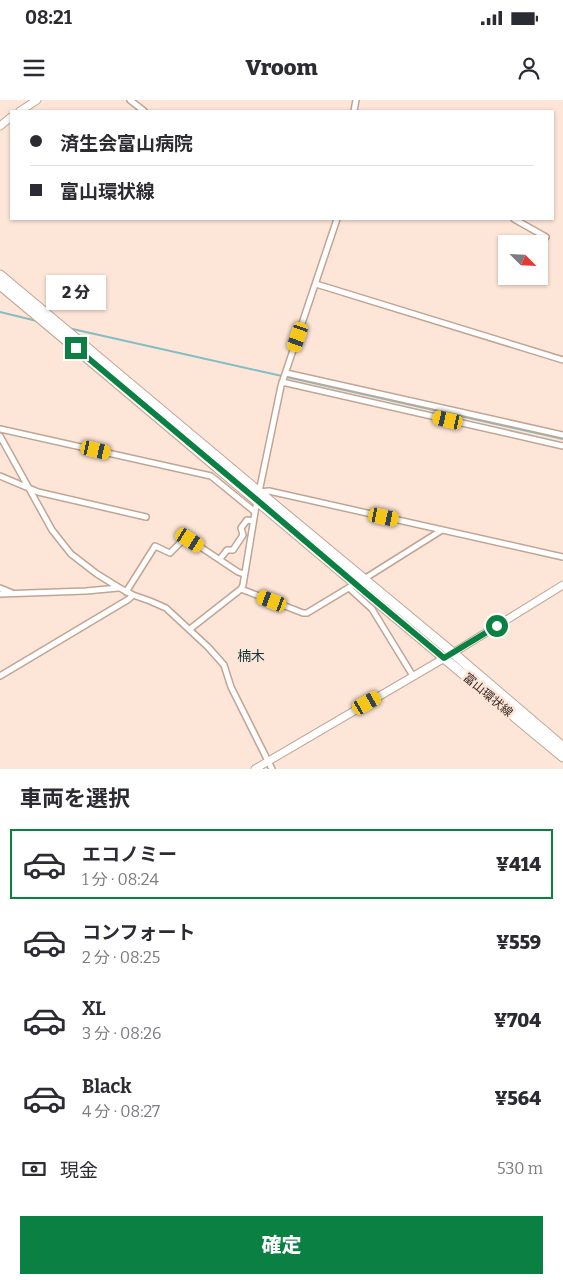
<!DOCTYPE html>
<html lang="ja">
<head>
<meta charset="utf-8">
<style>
  :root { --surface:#fff; --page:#f2f2f3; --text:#2b2b33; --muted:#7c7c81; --line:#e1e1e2; --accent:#0b8043 }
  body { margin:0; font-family:Bitter,"Noto Sans JP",serif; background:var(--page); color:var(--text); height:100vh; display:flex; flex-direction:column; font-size:19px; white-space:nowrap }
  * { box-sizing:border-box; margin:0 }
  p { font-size:16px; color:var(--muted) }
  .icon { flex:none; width:28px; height:28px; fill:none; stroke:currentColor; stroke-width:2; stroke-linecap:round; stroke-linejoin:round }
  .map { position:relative; height:669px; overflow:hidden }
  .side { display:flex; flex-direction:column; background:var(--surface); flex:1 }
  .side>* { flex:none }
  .banner { position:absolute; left:10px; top:10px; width:544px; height:110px; border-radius:0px; box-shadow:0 1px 4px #0004; display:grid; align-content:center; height:110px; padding:0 20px; background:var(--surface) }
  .needle { width:32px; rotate:114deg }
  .buttons { position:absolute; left:498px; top:135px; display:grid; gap:10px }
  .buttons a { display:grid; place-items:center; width:50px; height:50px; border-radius:0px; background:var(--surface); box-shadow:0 1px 4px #0004; font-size:25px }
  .end { position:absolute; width:22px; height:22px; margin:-11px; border:6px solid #0b8043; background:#fff; box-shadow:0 0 0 2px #fff }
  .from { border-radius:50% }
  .bubble { position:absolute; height:35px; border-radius:0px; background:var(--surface); box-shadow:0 1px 4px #0004; font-size:16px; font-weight:800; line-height:35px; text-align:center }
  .car { position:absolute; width:15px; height:30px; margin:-15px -8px; border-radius:6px; box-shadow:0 0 4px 1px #0007; background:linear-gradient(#f5c518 24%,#345 0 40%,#f5c518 0 76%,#345 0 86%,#f5c518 0) }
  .banner b { display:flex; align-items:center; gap:18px; height:48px; font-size:19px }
  .banner b+b { border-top:1px solid var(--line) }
  .banner i { width:12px; height:12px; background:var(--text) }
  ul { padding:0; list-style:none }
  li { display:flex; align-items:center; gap:15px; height:70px; margin:0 10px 8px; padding:0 10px; border:2px solid transparent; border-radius:0px }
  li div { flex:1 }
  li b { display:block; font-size:19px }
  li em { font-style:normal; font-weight:800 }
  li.selected { border-color:var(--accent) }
  li>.icon { width:45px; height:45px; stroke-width:1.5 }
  h2 { padding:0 20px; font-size:22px; line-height:60px }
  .pay { display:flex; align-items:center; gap:12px; height:55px; padding:0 20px; font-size:19px }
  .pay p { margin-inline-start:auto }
  .primary-button { display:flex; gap:10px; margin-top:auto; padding:10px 20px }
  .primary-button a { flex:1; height:58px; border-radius:0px; background:var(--accent); color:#fff; font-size:20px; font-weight:800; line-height:58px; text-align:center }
  .status { display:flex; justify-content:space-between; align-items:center; height:35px; padding:0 25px; background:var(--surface); direction:ltr }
  .status svg { height:14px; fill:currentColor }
  header { display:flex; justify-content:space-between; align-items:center; height:65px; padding:0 20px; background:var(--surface); font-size:22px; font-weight:800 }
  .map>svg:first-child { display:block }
</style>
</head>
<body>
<div class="status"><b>08:21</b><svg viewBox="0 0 49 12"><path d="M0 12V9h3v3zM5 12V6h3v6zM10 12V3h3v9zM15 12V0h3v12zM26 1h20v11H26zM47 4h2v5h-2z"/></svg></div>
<header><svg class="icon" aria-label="menu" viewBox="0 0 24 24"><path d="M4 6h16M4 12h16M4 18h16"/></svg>Vroom<svg class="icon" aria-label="person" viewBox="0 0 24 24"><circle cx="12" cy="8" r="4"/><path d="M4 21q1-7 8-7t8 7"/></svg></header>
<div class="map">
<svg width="563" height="669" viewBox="0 0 563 669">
  <rect width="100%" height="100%" fill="#fde5d7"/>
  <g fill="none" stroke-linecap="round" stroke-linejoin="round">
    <path stroke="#81bec5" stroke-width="2" d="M 0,212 L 37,221
      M 68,228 L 563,339"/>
    <g stroke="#c0a594" stroke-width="8">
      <path id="minor" d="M 130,0 L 144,11
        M 354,11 L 356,0
        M 514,119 L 546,137
        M 316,184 L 563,260
        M 286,273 L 563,335
        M 282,282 L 563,346
        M 0,329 L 211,376 L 255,412
        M 0,336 L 52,430 L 71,454 L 97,474 L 118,487 L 133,495 L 150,501 L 166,508 L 208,547 L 224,565 L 231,587 L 272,669
        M 0,376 L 38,392 L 146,417
        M 259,392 L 281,286 L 337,119
        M 259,392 L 269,391 L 563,457
        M 220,459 L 227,450 L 233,450 L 243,435 L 241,428 L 247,420 L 253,421
        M 364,479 L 442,430
        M 0,488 L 12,493
        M 349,488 L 372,509 L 413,576
        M 241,489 L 303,513 L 307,513 L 355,484
        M 126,492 L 155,446 L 170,453 L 182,441 L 190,440 L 238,472 L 244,474
        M 0,494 L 86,491 L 118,488
        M 190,529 L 241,489 L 243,485 L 257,400
        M 0,576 L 129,499 L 133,495"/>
    </g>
    <g stroke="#c0a594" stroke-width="9">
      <path id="tertiary" d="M 20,11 L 37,0
        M 0,26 L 11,17
        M 255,669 L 453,553 L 563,485"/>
    </g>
    <g stroke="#c0a594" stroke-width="11">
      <path id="primary" d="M 0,175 L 259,392 L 453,553 L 563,647
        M 0,185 C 188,342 374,501 563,657"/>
    </g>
    <use href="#minor" stroke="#fff" stroke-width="5"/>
    <use href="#tertiary" stroke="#fff" stroke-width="7"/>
    <use href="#primary" stroke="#fff" stroke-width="9"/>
  </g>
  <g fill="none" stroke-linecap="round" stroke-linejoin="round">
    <path stroke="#0b8043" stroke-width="6" d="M 76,248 L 257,400 L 365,492 L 444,558 L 497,526"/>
  </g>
  <g text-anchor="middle" stroke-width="5" stroke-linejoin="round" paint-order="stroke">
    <g font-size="12" fill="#342923" stroke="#fde5d7">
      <text transform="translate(488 595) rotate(40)" y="4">富山環状線</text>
    </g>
    <g font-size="14" fill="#113438" stroke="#fde5d7">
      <text x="251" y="561">楠木</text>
    </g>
  </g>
</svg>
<div class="buttons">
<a><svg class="needle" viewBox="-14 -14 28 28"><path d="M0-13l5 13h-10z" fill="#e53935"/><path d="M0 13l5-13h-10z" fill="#7c7c81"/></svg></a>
</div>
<i class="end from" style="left:497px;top:526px"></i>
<i class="end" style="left:76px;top:248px"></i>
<div class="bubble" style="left:46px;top:175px;width:60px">2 分</div>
<i class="car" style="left:298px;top:237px;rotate:199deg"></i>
<i class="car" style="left:448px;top:320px;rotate:283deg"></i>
<i class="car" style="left:96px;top:350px;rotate:103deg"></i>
<i class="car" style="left:384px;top:417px;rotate:102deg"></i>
<i class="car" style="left:190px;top:440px;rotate:123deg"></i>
<i class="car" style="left:272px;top:501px;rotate:291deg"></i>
<i class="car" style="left:367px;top:603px;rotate:60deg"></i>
<div class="banner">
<b><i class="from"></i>済生会富山病院</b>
<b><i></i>富山環状線</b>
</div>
</div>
<section class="side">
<h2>車両を選択</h2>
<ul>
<li class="selected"><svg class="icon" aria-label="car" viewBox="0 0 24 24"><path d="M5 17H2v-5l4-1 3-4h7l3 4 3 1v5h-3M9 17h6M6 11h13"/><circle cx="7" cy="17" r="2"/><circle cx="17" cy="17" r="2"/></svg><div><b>エコノミー</b><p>1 分 · 08:24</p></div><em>¥414</em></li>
<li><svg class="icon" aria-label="car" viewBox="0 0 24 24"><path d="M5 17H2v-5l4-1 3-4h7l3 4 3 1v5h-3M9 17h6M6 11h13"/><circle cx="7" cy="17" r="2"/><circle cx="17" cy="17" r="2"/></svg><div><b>コンフォート</b><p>2 分 · 08:25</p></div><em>¥559</em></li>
<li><svg class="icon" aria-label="car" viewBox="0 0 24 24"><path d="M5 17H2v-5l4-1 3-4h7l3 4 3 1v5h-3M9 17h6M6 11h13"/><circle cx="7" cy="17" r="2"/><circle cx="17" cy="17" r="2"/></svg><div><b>XL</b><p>3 分 · 08:26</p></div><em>¥704</em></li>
<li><svg class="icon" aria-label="car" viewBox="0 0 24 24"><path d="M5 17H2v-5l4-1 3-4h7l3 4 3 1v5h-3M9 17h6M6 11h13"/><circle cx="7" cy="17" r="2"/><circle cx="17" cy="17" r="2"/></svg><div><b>Black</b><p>4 分 · 08:27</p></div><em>¥564</em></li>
</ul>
<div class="pay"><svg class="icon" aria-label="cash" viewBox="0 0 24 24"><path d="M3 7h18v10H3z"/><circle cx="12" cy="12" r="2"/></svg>現金<p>530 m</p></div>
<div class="primary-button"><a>確定</a></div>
</section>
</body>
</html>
